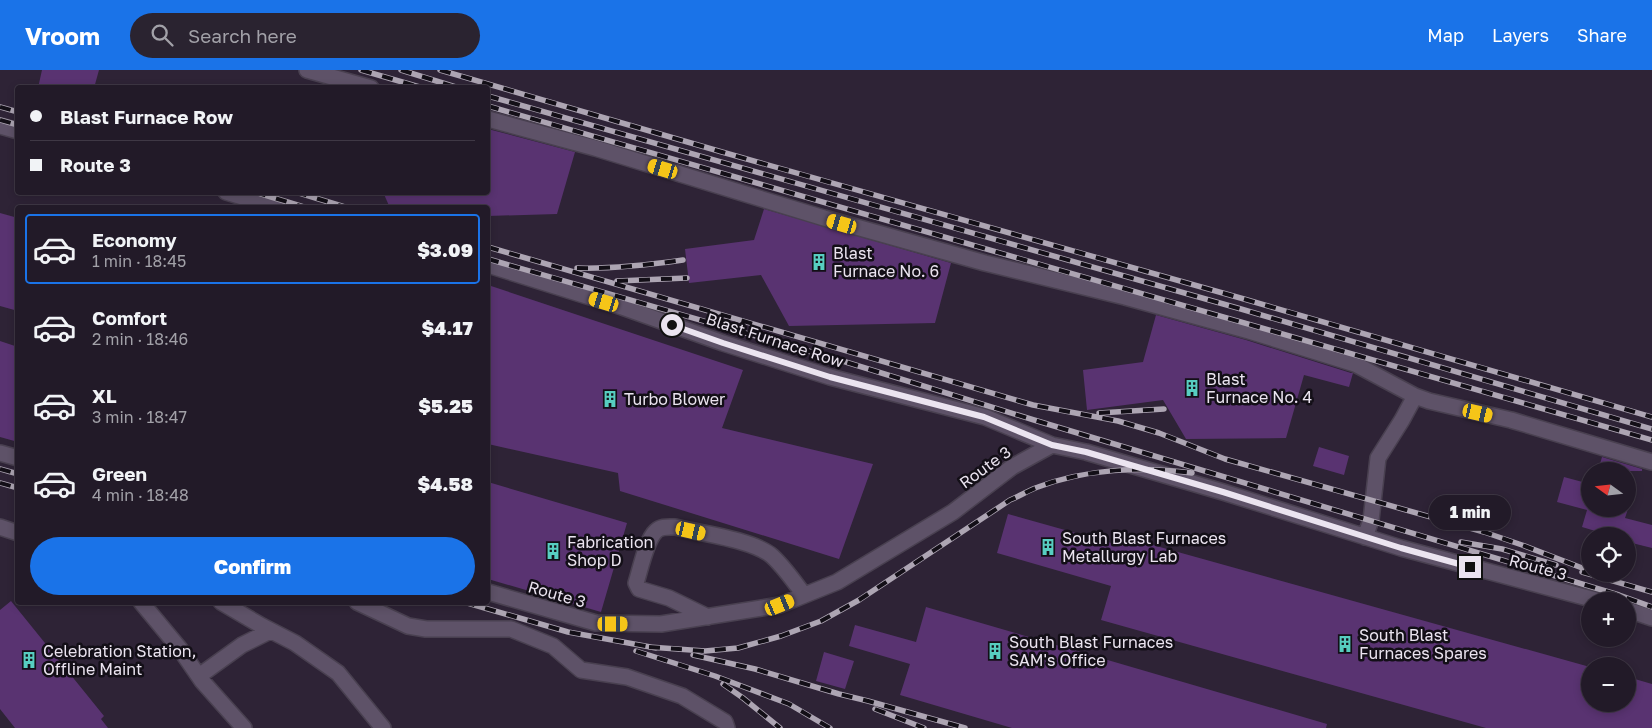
<!DOCTYPE html>
<html lang="en">
<head>
<meta charset="utf-8">
<style>
  :root { --surface:#221a28; --page:#2a2330; --text:#f1f3f6; --muted:#a2a1a8; --line:#3f3845; --accent:#1a73e8 }
  body { margin:0; font-family:"Golos Text",sans-serif; background:var(--page); color:var(--text); height:100vh; display:flex; flex-direction:column; font-size:19px; white-space:nowrap }
  * { box-sizing:border-box; margin:0 }
  p { font-size:16px; color:var(--muted) }
  .icon { flex:none; width:28px; height:28px; fill:none; stroke:currentColor; stroke-width:2; stroke-linecap:round; stroke-linejoin:round }
  .map { position:relative; flex:1; overflow:hidden }
  .side { position:absolute; left:15px; top:135px; width:475px; height:400px; display:flex; flex-direction:column; background:var(--surface); border-radius:5px; box-shadow:0 2px 8px #0003,0 0 0 1px var(--line) }
  .side>* { flex:none }
  .hud { position:absolute; left:15px; top:15px; width:475px; height:110px; border-radius:5px; box-shadow:0 2px 8px #0003,0 0 0 1px var(--line); display:grid; align-content:center; height:110px; padding:0 15px; background:var(--surface) }
  .needle { width:32px; rotate:285deg }
  .controls { position:absolute; left:1581px; top:392px; display:grid; gap:10px }
  .controls a { display:grid; place-items:center; width:55px; height:55px; border-radius:50%; background:var(--surface); box-shadow:0 2px 8px #0003,0 0 0 1px var(--line); font-size:25px }
  .end { position:absolute; width:22px; height:22px; margin:-11px; border:6px solid #ebe4f0; background:#111; box-shadow:0 0 0 2px #111 }
  .from { border-radius:50% }
  .bubble { position:absolute; height:35px; border-radius:18px; background:var(--surface); box-shadow:0 2px 8px #0003,0 0 0 1px var(--line); font-size:16px; font-weight:800; line-height:35px; text-align:center }
  .car { position:absolute; width:15px; height:30px; margin:-15px -8px; border-radius:6px; box-shadow:0 0 4px 1px #0007; background:linear-gradient(#f5c518 24%,#345 0 40%,#f5c518 0 76%,#345 0 86%,#f5c518 0) }
  .hud b { display:flex; align-items:center; gap:18px; height:48px; font-size:19px }
  .hud b+b { border-top:1px solid var(--line) }
  .hud i { width:12px; height:12px; background:var(--text) }
  ul { padding:9px 0 0; list-style:none }
  li { display:flex; align-items:center; gap:15px; height:70px; margin:0 10px 8px; padding:0 5px; border:2px solid transparent; border-radius:5px }
  li div { flex:1 }
  li b { display:block; font-size:19px }
  li em { font-style:normal; font-weight:800 }
  li.selected { border-color:var(--accent) }
  li>.icon { width:45px; height:45px; stroke-width:1.5 }
  .primary-button { display:flex; gap:10px; margin-top:auto; padding:10px 15px }
  .primary-button a { flex:1; height:58px; border-radius:30px; background:var(--accent); color:#fff; font-size:20px; font-weight:800; line-height:58px; text-align:center }
  header { display:flex; align-items:center; gap:30px; box-sizing:border-box; height:70px; padding:0 25px; background:var(--accent); color:#fff }
  header strong { font-size:24px }
  nav { display:flex; gap:28px; margin-inline-start:auto; font-size:18px }
  .search { width:350px; height:45px; background:var(--page); display:flex; align-items:center; gap:12px; box-sizing:border-box; padding:0 18px; border-radius:28px; color:var(--muted); font-size:19px }
  .map>svg:first-child { display:block }
</style>
</head>
<body>
<header>
<strong>Vroom</strong>
<div class="search"><svg class="icon" aria-label="search" viewBox="0 0 24 24"><circle cx="10" cy="10" r="6"/><path d="M15 15l6 6"/></svg>Search here</div>
<nav><a>Map</a><a>Layers</a><a>Share</a></nav>
</header>
<div class="map">
<svg width="1652" height="658" viewBox="0 0 1652 658">
  <rect width="100%" height="100%" fill="#2e2336"/>
  <path fill="#593371" d="M 42,0 L 99,0 L 94,18 L 38,18 Z
    M 488,59 L 575,82 L 557,144 L 488,146 L 488,138 L 390,138 L 383,122 L 488,122 Z
    M 764,139 L 951,193 L 935,253 L 789,256 L 761,205 L 689,213 L 685,179 L 754,170 Z
    M 0,143 L 18,148 L 18,241 L 0,236 Z
    M 488,215 L 743,300 L 722,358 L 873,394 L 839,489 L 620,421 L 618,403 L 488,374 Z
    M 1156,245 L 1246,270 L 1351,303 L 1353,303 L 1349,317 L 1304,305 L 1286,368 L 1186,369 L 1163,330 L 1087,340 L 1083,300 L 1143,292 Z
    M 0,271 L 18,277 L 18,372 L 0,367 Z
    M 1319,377 L 1349,386 L 1344,405 L 1313,396 Z
    M 1602,387 L 1642,399 L 1642,401 L 1598,401 Z
    M 1564,407 L 1590,414 L 1590,439 L 1628,439 L 1625,448 L 1652,455 L 1652,478 L 1628,472 L 1630,466 L 1612,466 L 1582,457 L 1587,440 L 1557,432 Z
    M 488,412 L 627,453 L 601,542 L 488,509 Z
    M 1008,444 L 1122,476 L 1124,467 L 1590,597 L 1590,634 L 1628,634 L 1628,607 L 1652,614 L 1652,658 L 1486,658 L 1101,550 L 1111,516 L 997,483 Z
    M 11,531 L 104,646 L 101,649 L 108,658 L 15,658 L 0,639 L 0,540 Z
    M 926,537 L 1327,654 L 1326,658 L 1012,658 L 900,625 L 910,594 L 849,576 L 855,555 L 916,572 Z
    M 824,582 L 854,591 L 845,619 L 816,611 Z"/>
  <g fill="none" stroke-linecap="round" stroke-linejoin="round">
    <g stroke="#494050" stroke-width="18">
      <path id="minor" d="M 307,0 L 371,18
        M 488,49 L 595,78 L 824,148 L 985,193 L 1125,227 L 1249,261 L 1355,294 L 1415,326 L 1429,331 L 1511,350 L 1652,392
        M 0,56 L 18,61
        M 226,122 L 278,138
        M 488,195 L 622,237 L 723,273 L 830,307 L 985,347 L 1052,375
        M 0,383 L 18,388
        M 0,457 L 18,463
        M 1365,467 L 1371,450 L 1378,388 L 1402,350 L 1415,326
        M 488,522 L 596,553 L 661,554 L 780,535 L 837,512 L 953,442 L 1012,397 L 1052,375 L 1086,382 L 1223,422 L 1401,478 L 1599,531
        M 141,532 L 180,579 L 202,611 L 244,658
        M 221,532 L 262,556 L 295,573 L 338,603 L 383,658
        M 357,532 L 408,556 L 426,559 L 511,559 L 553,576 L 581,600 L 627,607 L 682,626 L 725,652 L 727,658
        M 1628,540 L 1652,548
        M 708,547 L 669,528 L 639,519 L 636,513 C 640,501 646,470 656,461 C 661,456 668,457 675,457 C 700,463 754,470 772,486 C 784,497 794,511 804,525
        M 199,606 L 242,575 L 270,561"/>
    </g>
    <use href="#minor" stroke="#5e5268" stroke-width="15"/>
    <g stroke="#ada5b3" stroke-width="5.5">
      <path id="rail" d="M 361,0 L 423,18
        M 401,0 L 459,18
        M 440,0 L 722,82 L 1244,229 L 1652,347
        M 488,26 L 1241,239 L 1652,359
        M 488,36 L 1652,370
        M 0,37 L 18,42
        M 0,50 L 18,55
        M 255,122 L 307,138
        M 296,122 L 348,138
        M 488,177 L 1033,335 L 1118,351 L 1159,363 L 1225,389 L 1484,462 L 1522,475 L 1590,501
        M 488,189 L 836,289 L 1034,350 L 1619,525 L 1652,537
        M 577,198 C 613,199 648,195 683,190
        M 617,211 L 687,208
        M 1099,343 L 1164,339
        M 0,399 L 18,404
        M 0,413 L 18,418
        M 1461,472 L 1502,479 L 1556,495
        M 1582,502 L 1652,522
        M 464,532 L 568,562 L 656,578
        M 649,577 L 705,581 L 738,578 L 781,566 L 821,551 L 859,530 L 1010,430 C 1020,426 1029,420 1038,417 C 1086,399 1141,396 1192,403
        M 636,581 L 715,606 L 789,634 L 830,658
        M 693,585 L 755,599 L 839,624 L 868,631 L 965,658
        M 723,614 L 743,628 L 780,658
        M 875,639 L 924,658"/>
    </g>
    <use href="#rail" stroke="#130f17" stroke-width="4" stroke-dasharray="11" stroke-linecap="butt"/>
  </g>
  <g fill="none" stroke-linecap="round" stroke-linejoin="round">
    <path stroke="#ebe4f0" stroke-width="6" d="M 672,255 L 723,273 L 830,307 L 984,347 L 1052,375 L 1086,382 L 1223,422 L 1401,478 L 1470,497"/>
  </g>
  <defs>
    <g id="building-bare" transform="scale(1.35)"><path d="M-4-6H4V6H1V3H-1V6H-4ZM-2.5-4.3h1.7v1.8h-1.7ZM.8-4.3h1.7v1.8H.8ZM-2.5-1h1.7V.8h-1.7ZM.8-1h1.7V.8H.8Z" fill="#57cec1" stroke="#130f17" stroke-width="2.5" paint-order="stroke"/></g>
  </defs>
  <g fill-rule="evenodd">
    <use href="#building-bare" x="819" y="192"/>
    <use href="#building-bare" x="1192" y="318"/>
    <use href="#building-bare" x="610" y="329"/>
    <use href="#building-bare" x="1048" y="477"/>
    <use href="#building-bare" x="553" y="481"/>
    <use href="#building-bare" x="1345" y="574"/>
    <use href="#building-bare" x="995" y="581"/>
    <use href="#building-bare" x="29" y="590"/>
  </g>
  <g text-anchor="middle" stroke-width="5" stroke-linejoin="round" paint-order="stroke">
    <g font-size="16" fill="#ebe4f0" stroke="#130f17" text-anchor="start">
      <text x="833" y="189">Blast<tspan x="833" dy="18">Furnace No. 6</tspan></text>
      <text x="1206" y="315">Blast<tspan x="1206" dy="18">Furnace No. 4</tspan></text>
      <text x="624" y="335">Turbo Blower</text>
      <text x="1062" y="474">South Blast Furnaces<tspan x="1062" dy="18">Metallurgy Lab</tspan></text>
      <text x="567" y="478">Fabrication<tspan x="567" dy="18">Shop D</tspan></text>
      <text x="1359" y="571">South Blast<tspan x="1359" dy="18">Furnaces Spares</tspan></text>
      <text x="1009" y="578">South Blast Furnaces<tspan x="1009" dy="18">SAM's Office</tspan></text>
      <text x="43" y="587">Celebration Station,<tspan x="43" dy="18">Offline Maint</tspan></text>
    </g>
    <g font-size="16" fill="#ebe4f0" stroke="#130f17">
      <text transform="translate(775 270) rotate(18)" y="6">Blast Furnace Row</text>
      <text transform="translate(985 397) rotate(-36)" y="6">Route 3</text>
      <text transform="translate(1538 497) rotate(15)" y="6">Route 3</text>
      <text transform="translate(557 524) rotate(16)" y="6">Route 3</text>
    </g>
  </g>
</svg>
<div class="controls">
<a><svg class="needle" viewBox="-14 -14 28 28"><path d="M0-13l5 13h-10z" fill="#e53935"/><path d="M0 13l5-13h-10z" fill="#a2a1a8"/></svg></a>
<a><svg class="icon" aria-label="locate" viewBox="0 0 24 24"><circle cx="12" cy="12" r="6"/><path d="M12 2v4M12 18v4M2 12h4M18 12h4"/></svg></a>
<a>+</a>
<a>−</a>
</div>
<i class="end from" style="left:672px;top:255px"></i>
<i class="end" style="left:1470px;top:497px"></i>
<div class="bubble" style="left:1429px;top:425px;width:82px">1 min</div>
<i class="car" style="left:663px;top:99px;rotate:287deg"></i>
<i class="car" style="left:842px;top:154px;rotate:286deg"></i>
<i class="car" style="left:604px;top:232px;rotate:287deg"></i>
<i class="car" style="left:1478px;top:343px;rotate:103deg"></i>
<i class="car" style="left:691px;top:461px;rotate:103deg"></i>
<i class="car" style="left:780px;top:535px;rotate:68deg"></i>
<i class="car" style="left:613px;top:554px;rotate:90deg"></i>
<div class="hud">
<b><i class="from"></i>Blast Furnace Row</b>
<b><i></i>Route 3</b>
</div>
<section class="side">
<ul>
<li class="selected"><svg class="icon" aria-label="car" viewBox="0 0 24 24"><path d="M5 17H2v-5l4-1 3-4h7l3 4 3 1v5h-3M9 17h6M6 11h13"/><circle cx="7" cy="17" r="2"/><circle cx="17" cy="17" r="2"/></svg><div><b>Economy</b><p>1 min · 18:45</p></div><em>$3.09</em></li>
<li><svg class="icon" aria-label="car" viewBox="0 0 24 24"><path d="M5 17H2v-5l4-1 3-4h7l3 4 3 1v5h-3M9 17h6M6 11h13"/><circle cx="7" cy="17" r="2"/><circle cx="17" cy="17" r="2"/></svg><div><b>Comfort</b><p>2 min · 18:46</p></div><em>$4.17</em></li>
<li><svg class="icon" aria-label="car" viewBox="0 0 24 24"><path d="M5 17H2v-5l4-1 3-4h7l3 4 3 1v5h-3M9 17h6M6 11h13"/><circle cx="7" cy="17" r="2"/><circle cx="17" cy="17" r="2"/></svg><div><b>XL</b><p>3 min · 18:47</p></div><em>$5.25</em></li>
<li><svg class="icon" aria-label="car" viewBox="0 0 24 24"><path d="M5 17H2v-5l4-1 3-4h7l3 4 3 1v5h-3M9 17h6M6 11h13"/><circle cx="7" cy="17" r="2"/><circle cx="17" cy="17" r="2"/></svg><div><b>Green</b><p>4 min · 18:48</p></div><em>$4.58</em></li>
</ul>
<div class="primary-button"><a>Confirm</a></div>
</section>
</div>
</body>
</html>
